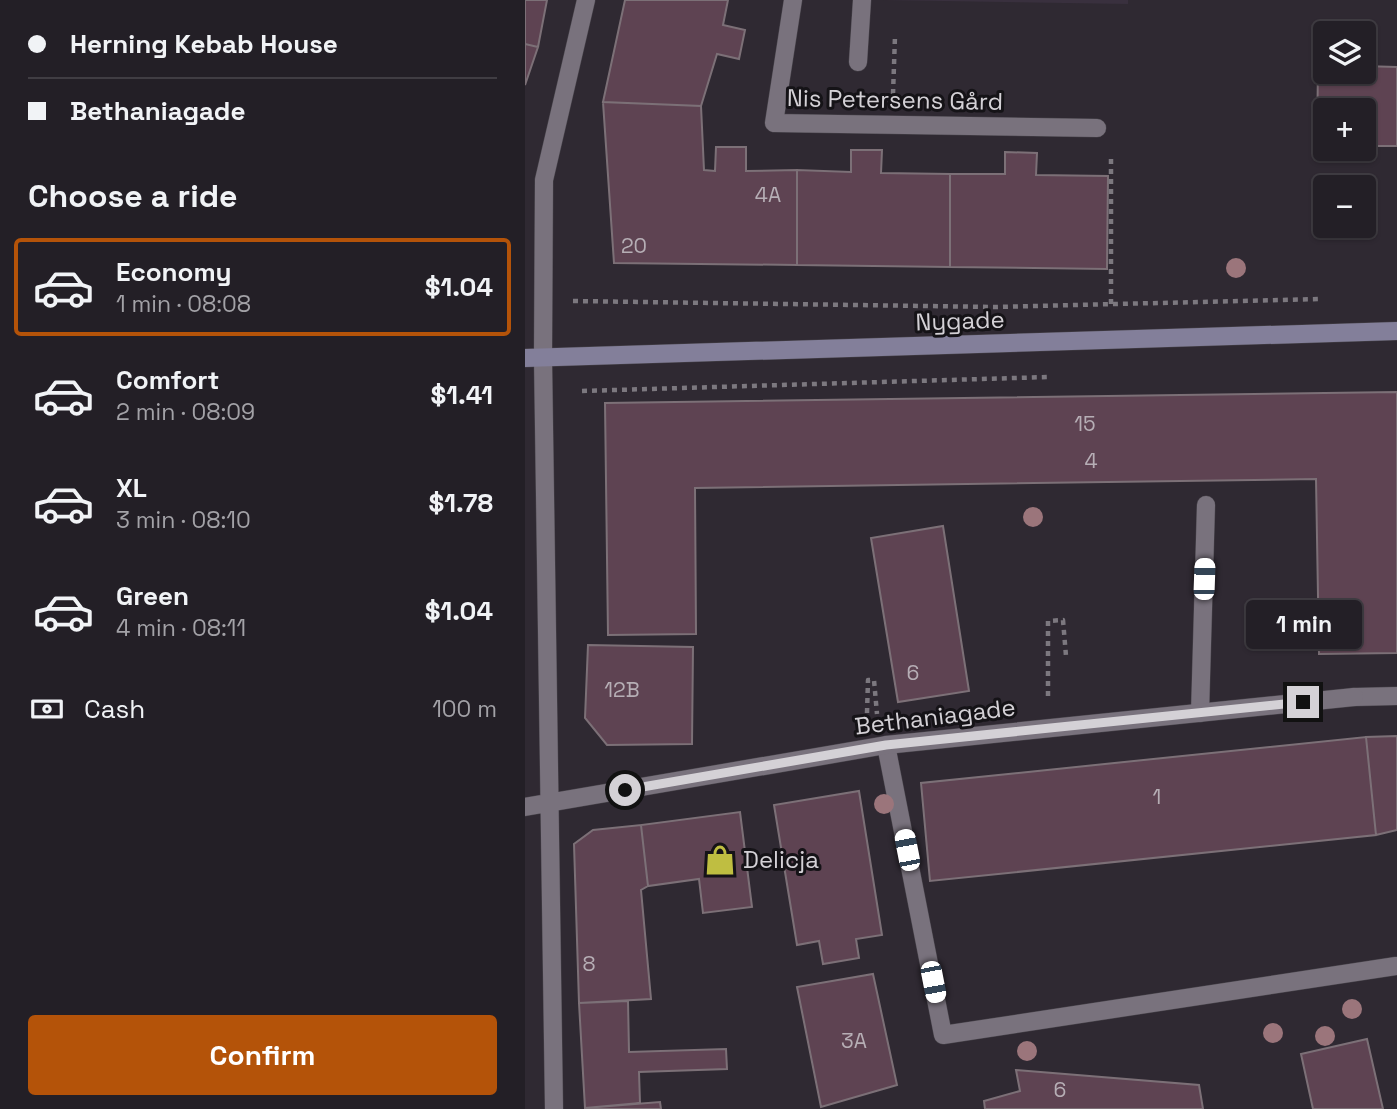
<!DOCTYPE html>
<html lang="en">
<head>
<meta charset="utf-8">
<style>
  :root { --surface:#231f26; --page:#2f2c32; --text:#f1f3f6; --muted:#a3a2a7; --line:#403d43; --accent:#b45309 }
  body { margin:0; font-family:"Space Grotesk",sans-serif; background:var(--page); color:var(--text); height:100vh; display:flex; flex-direction:column; font-size:26px; white-space:nowrap }
  * { box-sizing:border-box; margin:0 }
  p { font-size:23px; color:var(--muted) }
  .icon { flex:none; width:38px; height:38px; fill:none; stroke:currentColor; stroke-width:2; stroke-linecap:round; stroke-linejoin:round }
  .map { position:relative; flex:1; overflow:hidden }
  .panel { display:flex; flex-direction:column; background:var(--surface); width:525px }
  .panel>* { flex:none }
  .hud { display:grid; align-content:center; height:154px; padding:0 28px; background:var(--surface) }
  .buttons { position:absolute; left:788px; top:21px; display:grid; gap:14px }
  .buttons a { display:grid; place-items:center; width:63px; height:63px; border-radius:7px; background:var(--surface); box-shadow:0 2px 5px #0004,0 0 0 2px var(--line); font-size:35px }
  .end { position:absolute; width:32px; height:32px; margin:-16px; border:9px solid #d4d1d6; background:#111; box-shadow:0 0 0 4px #111 }
  .from { border-radius:50% }
  .bubble { position:absolute; height:49px; border-radius:7px; background:var(--surface); box-shadow:0 2px 5px #0004,0 0 0 2px var(--line); font-size:23px; font-weight:800; line-height:49px; text-align:center }
  .car { position:absolute; width:21px; height:42px; margin:-21px -10px; border-radius:9px; box-shadow:0 0 5px 2px #0007; background:linear-gradient(#fff 24%,#345 0 40%,#fff 0 76%,#345 0 86%,#fff 0) }
  .hud b { display:flex; align-items:center; gap:24px; height:66px; font-size:26px }
  .hud b+b { border-top:2px solid var(--line) }
  .hud i { width:18px; height:18px; background:var(--text) }
  ul { padding:0; list-style:none }
  li { display:flex; align-items:center; gap:21px; height:98px; margin:0 14px 10px; padding:0 14px; border:4px solid transparent; border-radius:7px }
  li div { flex:1 }
  li b { display:block; font-size:26px }
  li em { font-style:normal; font-weight:800 }
  li.active { border-color:var(--accent) }
  li>.icon { width:63px; height:63px; stroke-width:1.5 }
  h2 { padding:0 28px; font-size:32px; line-height:84px }
  .pay { display:flex; align-items:center; gap:18px; height:77px; padding:0 28px; font-size:26px }
  .pay p { margin-inline-start:auto }
  .button { display:flex; gap:14px; margin-top:auto; padding:14px 28px }
  .button a { flex:1; height:80px; border-radius:7px; background:var(--accent); color:#fff; font-size:28px; font-weight:800; line-height:80px; text-align:center }
  main { display:flex; flex:1; min-height:0 }
  .map>svg:first-child { display:block }
</style>
</head>
<body>
<main>
<section class="panel">
<div class="hud">
<b><i class="from"></i>Herning Kebab House</b>
<b><i></i>Bethaniagade</b>
</div>
<h2>Choose a ride</h2>
<ul>
<li class="active"><svg class="icon" aria-label="car" viewBox="0 0 24 24"><path d="M5 17H2v-5l4-1 3-4h7l3 4 3 1v5h-3M9 17h6M6 11h13"/><circle cx="7" cy="17" r="2"/><circle cx="17" cy="17" r="2"/></svg><div><b>Economy</b><p>1 min · 08:08</p></div><em>$1.04</em></li>
<li><svg class="icon" aria-label="car" viewBox="0 0 24 24"><path d="M5 17H2v-5l4-1 3-4h7l3 4 3 1v5h-3M9 17h6M6 11h13"/><circle cx="7" cy="17" r="2"/><circle cx="17" cy="17" r="2"/></svg><div><b>Comfort</b><p>2 min · 08:09</p></div><em>$1.41</em></li>
<li><svg class="icon" aria-label="car" viewBox="0 0 24 24"><path d="M5 17H2v-5l4-1 3-4h7l3 4 3 1v5h-3M9 17h6M6 11h13"/><circle cx="7" cy="17" r="2"/><circle cx="17" cy="17" r="2"/></svg><div><b>XL</b><p>3 min · 08:10</p></div><em>$1.78</em></li>
<li><svg class="icon" aria-label="car" viewBox="0 0 24 24"><path d="M5 17H2v-5l4-1 3-4h7l3 4 3 1v5h-3M9 17h6M6 11h13"/><circle cx="7" cy="17" r="2"/><circle cx="17" cy="17" r="2"/></svg><div><b>Green</b><p>4 min · 08:11</p></div><em>$1.04</em></li>
</ul>
<div class="pay"><svg class="icon" aria-label="cash" viewBox="0 0 24 24"><path d="M3 7h18v10H3z"/><circle cx="12" cy="12" r="2"/></svg>Cash<p>100 m</p></div>
<div class="button"><a>Confirm</a></div>
</section>
<div class="map">
<svg width="872" height="1109" viewBox="0 0 872 1109">
  <rect width="100%" height="100%" fill="#2f2932"/>
  <path fill="#39303e" d="M 357,0 L 603,0 L 603,4 Z"/>
  <path fill="#5e4352" stroke="#7c7077" stroke-width="2" d="M 0,0 L 22,0 L 13,47 L 0,44 Z
    M 100,0 L 203,0 L 198,25 L 220,30 L 214,59 L 192,54 L 176,106 L 78,102 Z
    M 0,44 L 13,47 L 0,85 Z
    M 793,65 L 800,65 L 800,72 L 838,72 L 838,66 L 872,67 L 872,146 L 838,146 L 838,110 L 800,110 L 800,145 L 792,145 Z
    M 78,102 L 176,106 L 179,170 L 190,171 L 191,147 L 221,147 L 221,171 L 272,170 L 272,265 L 89,263 Z
    M 326,150 L 357,150 L 356,173 L 425,174 L 425,267 L 272,265 L 272,170 L 326,172 Z
    M 480,152 L 512,153 L 511,175 L 583,176 L 582,269 L 425,267 L 425,174 L 480,174 Z
    M 872,392 L 872,653 L 794,654 L 791,479 L 170,488 L 171,634 L 83,635 L 80,403 Z
    M 418,526 L 444,691 L 373,702 L 346,538 Z
    M 63,645 L 168,647 L 167,744 L 82,745 L 60,718 Z
    M 872,736 L 872,830 L 851,835 L 841,737 Z
    M 841,737 L 851,835 L 405,881 L 396,783 Z
    M 334,791 L 357,935 L 331,939 L 334,958 L 298,964 L 294,941 L 272,945 L 249,805 Z
    M 215,812 L 227,907 L 178,913 L 174,879 L 123,886 L 116,825 Z
    M 116,825 L 123,886 L 116,890 L 126,999 L 54,1003 L 49,844 L 68,830 Z
    M 348,974 L 372,1085 L 296,1107 L 272,987 Z
    M 103,1001 L 104,1052 L 201,1049 L 202,1069 L 114,1072 L 115,1103 L 60,1108 L 54,1003 Z
    M 842,1039 L 858,1109 L 788,1109 L 776,1054 Z
    M 491,1070 L 674,1085 L 678,1109 L 460,1109 L 459,1101 L 495,1091 Z
    M 135,1102 L 136,1109 L 60,1109 L 60,1108 Z"/>
  <g fill="none" stroke-linecap="round" stroke-linejoin="round">
    <g stroke="#48444b" stroke-width="19">
      <path id="service" d="M 333,62 L 337,0
        M 675,713 L 681,505
        M 361,745 L 418,1035 L 871,966"/>
    </g>
    <g stroke="#48444b" stroke-width="19">
      <path id="pedestrian" d="M 829,697 L 872,696"/>
    </g>
    <g stroke="#48444b" stroke-width="19">
      <path id="minor" d="M 268,0 L 249,123 L 572,128
        M 0,807 L 361,745 L 829,697
        M 29,1109 L 18,358 L 19,180 L 61,0"/>
    </g>
    <g stroke="#48444b" stroke-width="19">
      <path id="secondary" d="M 0,358 L 872,331"/>
    </g>
    <path stroke="#7c787f" stroke-width="4.5" stroke-dasharray="5 5" stroke-linecap="butt" d="M 368,94 L 370,36
      M 48,301 L 471,307 L 795,299
      M 586,304 L 586,156
      M 57,391 L 524,377
      M 523,696 L 523,621 L 538,620 L 541,656
      M 342,713 L 343,680 L 349,680 L 352,714"/>
    <use href="#service" stroke="#79727d" stroke-width="18"/>
    <use href="#pedestrian" stroke="#79727d" stroke-width="18"/>
    <use href="#minor" stroke="#79727d" stroke-width="18"/>
    <use href="#secondary" stroke="#837f9a" stroke-width="18"/>
  </g>
  <g fill="#9b757b">
    <circle cx="711" cy="268" r="10"/>
    <circle cx="508" cy="517" r="10"/>
    <circle cx="359" cy="804" r="10"/>
    <circle cx="827" cy="1009" r="10"/>
    <circle cx="748" cy="1033" r="10"/>
    <circle cx="800" cy="1036" r="10"/>
    <circle cx="502" cy="1051" r="10"/>
  </g>
  <g fill="none" stroke-linecap="round" stroke-linejoin="round">
    <path stroke="#d4d1d6" stroke-width="9" d="M 100,790 L 361,745 L 778,702"/>
  </g>
  <defs>
    <g id="shop-bare" transform="scale(2.415)"><path d="M-5-2.5h2.3a2.7 3.5 0 0 1 5.4 0H5L5.5 6h-11ZM-1.5-2.5h3a1.5 2.3 0 0 0-3 0Z" fill="#bfbe41" stroke="#151317" stroke-width="2.5" paint-order="stroke"/></g>
  </defs>
  <g fill-rule="evenodd">
    <use href="#shop-bare" x="195" y="860"/>
  </g>
  <g text-anchor="middle" stroke-width="6" stroke-linejoin="round" paint-order="stroke">
    <g font-size="21" fill="#b6aeb5">
      <text x="243" y="202">4A</text>
      <text x="109" y="253">20</text>
      <text x="560" y="431">15</text>
      <text x="566" y="468">4</text>
      <text x="388" y="680">6</text>
      <text x="97" y="697">12B</text>
      <text x="632" y="804">1</text>
      <text x="64" y="971">8</text>
      <text x="329" y="1048">3A</text>
      <text x="535" y="1097">6</text>
    </g>
    <g font-size="24" fill="#d4d1d6" stroke="#151317">
      <text transform="translate(370 100) rotate(1)" y="8">Nis Petersens Gård</text>
      <text transform="translate(435 321) rotate(-2)" y="8">Nygade</text>
      <text transform="translate(410 717) rotate(-7)" y="8">Bethaniagade</text>
    </g>
    <g font-size="24" fill="#d4d1d6" stroke="#151317" text-anchor="start">
      <text x="218" y="868">Delicja</text>
    </g>
  </g>
</svg>
<div class="buttons">
<a><svg class="icon" aria-label="layers" viewBox="0 0 24 24"><path d="M12 4l9 5-9 5-9-5zM3 14l9 5 9-5"/></svg></a>
<a>+</a>
<a>−</a>
</div>
<i class="end from" style="left:100px;top:790px"></i>
<i class="end" style="left:778px;top:702px"></i>
<div class="bubble" style="left:721px;top:600px;width:116px">1 min</div>
<i class="car" style="left:679px;top:579px;rotate:2deg"></i>
<i class="car" style="left:382px;top:850px;rotate:349deg"></i>
<i class="car" style="left:408px;top:982px;rotate:169deg"></i>
</div>
</main>
</body>
</html>
